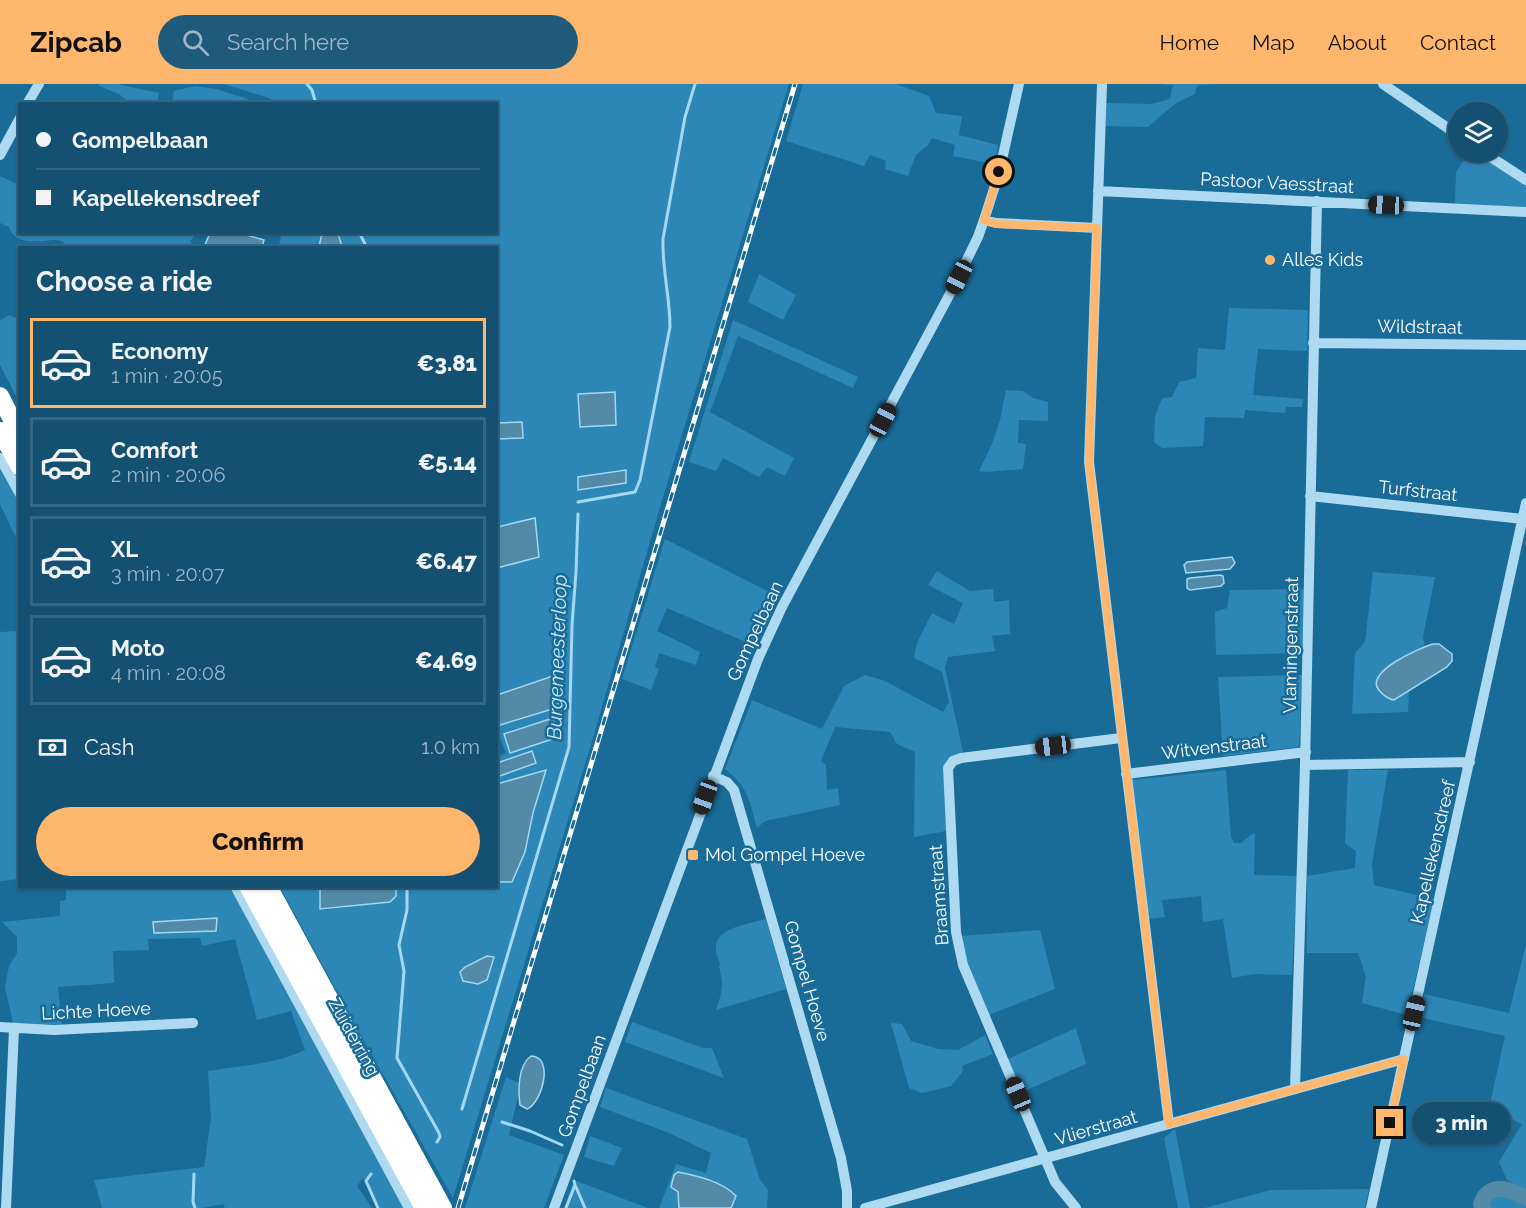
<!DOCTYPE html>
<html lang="en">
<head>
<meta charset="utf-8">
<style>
  :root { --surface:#135072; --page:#205a7a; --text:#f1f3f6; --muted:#9db5c4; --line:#326784; --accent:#ffb76e }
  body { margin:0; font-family:Raleway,sans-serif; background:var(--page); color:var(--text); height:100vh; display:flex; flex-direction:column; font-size:22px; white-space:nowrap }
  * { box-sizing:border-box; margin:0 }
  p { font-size:20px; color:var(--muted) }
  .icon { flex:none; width:33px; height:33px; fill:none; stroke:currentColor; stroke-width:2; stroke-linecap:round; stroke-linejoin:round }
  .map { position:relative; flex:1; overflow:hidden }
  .drawer { position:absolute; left:18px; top:162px; width:480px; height:642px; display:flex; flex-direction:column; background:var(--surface); border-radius:0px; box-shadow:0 2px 4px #0004,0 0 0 2px var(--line) }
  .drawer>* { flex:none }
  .top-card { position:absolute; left:18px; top:18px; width:480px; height:132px; border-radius:0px; box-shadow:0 2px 4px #0004,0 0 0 2px var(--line); display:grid; align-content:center; height:132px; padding:0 18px; background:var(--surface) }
  .buttons { position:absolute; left:1448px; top:18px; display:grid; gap:12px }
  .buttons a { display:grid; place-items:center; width:60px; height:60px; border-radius:50%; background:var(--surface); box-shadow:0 2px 4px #0004,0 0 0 2px var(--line); font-size:30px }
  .end { position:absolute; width:27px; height:27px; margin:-14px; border:8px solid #ffb76e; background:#111; box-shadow:0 0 0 3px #111 }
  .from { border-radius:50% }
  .bubble { position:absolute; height:42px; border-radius:21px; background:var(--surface); box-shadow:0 2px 4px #0004,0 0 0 2px var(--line); font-size:20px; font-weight:800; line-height:42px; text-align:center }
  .car { position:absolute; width:18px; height:36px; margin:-18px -9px; border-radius:8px; box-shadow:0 0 4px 2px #0007; background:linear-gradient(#222 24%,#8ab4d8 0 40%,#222 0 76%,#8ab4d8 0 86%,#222 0) }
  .top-card b { display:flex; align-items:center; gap:21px; height:57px; font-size:22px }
  .top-card b+b { border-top:2px solid var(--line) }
  .top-card i { width:15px; height:15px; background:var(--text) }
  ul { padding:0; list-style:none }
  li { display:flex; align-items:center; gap:18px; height:90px; margin:0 12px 9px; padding:0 6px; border:3px solid var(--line); border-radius:0px }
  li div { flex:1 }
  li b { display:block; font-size:22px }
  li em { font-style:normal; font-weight:800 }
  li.on { border-color:var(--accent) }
  li>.icon { width:54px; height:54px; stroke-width:1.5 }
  h2 { padding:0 18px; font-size:27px; line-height:72px }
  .pay { display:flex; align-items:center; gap:15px; height:66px; padding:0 18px; font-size:22px }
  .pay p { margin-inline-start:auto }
  .action { display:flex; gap:12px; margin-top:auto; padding:12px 18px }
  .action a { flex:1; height:69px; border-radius:36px; background:var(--accent); color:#111; font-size:24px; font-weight:800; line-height:69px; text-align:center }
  header { display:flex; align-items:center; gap:36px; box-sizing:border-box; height:84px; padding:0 30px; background:var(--accent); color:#111 }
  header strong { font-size:28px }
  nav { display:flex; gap:33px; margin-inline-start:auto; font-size:21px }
  .search { width:420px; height:54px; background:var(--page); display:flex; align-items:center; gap:15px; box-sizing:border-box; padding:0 21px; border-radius:33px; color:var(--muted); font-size:22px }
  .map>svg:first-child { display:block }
</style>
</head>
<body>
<header>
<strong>Zipcab</strong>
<div class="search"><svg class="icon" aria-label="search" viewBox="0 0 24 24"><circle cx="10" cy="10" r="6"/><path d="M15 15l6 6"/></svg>Search here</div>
<nav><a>Home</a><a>Map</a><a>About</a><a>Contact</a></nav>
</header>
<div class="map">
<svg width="1526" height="1124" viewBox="0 0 1526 1124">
  <rect width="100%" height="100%" fill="#196b98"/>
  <path fill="#2d87b6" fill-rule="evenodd" d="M 99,0 L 117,0 L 159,9 L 157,19 L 130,19 L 119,10 L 99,2 Z
    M 223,0 L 789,0 L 663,413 L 590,664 L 453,1114 L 359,948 L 280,803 L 320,803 L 319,822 L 323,826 L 390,818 L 396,812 L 396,803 L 496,802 L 497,798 L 511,798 L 525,768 L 533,729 L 546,687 L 497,700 L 497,693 L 536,679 L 532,667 L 497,679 L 497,673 L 506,669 L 500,654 L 497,652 L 497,629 L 500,641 L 559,623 L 553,592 L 497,611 L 496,164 L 342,163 L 338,149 L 496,148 L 496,20 L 277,19 L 269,14 ZM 482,874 L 494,874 L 487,896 L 478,900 L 472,900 L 465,883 Z
    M 803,0 L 896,0 L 929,12 L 936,29 L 962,32 L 959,51 L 998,61 L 994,80 L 953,72 L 955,61 L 932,54 L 928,61 L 916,71 L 908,92 L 885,85 L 886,77 L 870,71 L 864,82 L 786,57 Z
    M 1160,0 L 1217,0 L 1199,1 L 1196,4 L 1195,10 L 1176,19 L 1148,43 L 1105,42 L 1106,19 L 1151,20 L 1170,15 L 1173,1 Z
    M 195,2 L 216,5 L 260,19 L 172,19 L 174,7 Z
    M 1469,68 L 1476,68 L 1526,101 L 1526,123 L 1455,120 L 1456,88 Z
    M 0,92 L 19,101 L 20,148 L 196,149 L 190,158 L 200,163 L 70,164 L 62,157 L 56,156 C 40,157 14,162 9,143 L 0,139 Z
    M 282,149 L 322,149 L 319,163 L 278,164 Z
    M 759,190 L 796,211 L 783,236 L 748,218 Z
    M 1229,224 L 1308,226 L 1307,267 L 1258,265 L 1253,311 L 1303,315 L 1302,323 L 1286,323 L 1285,329 L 1245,326 L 1244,334 L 1205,333 L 1203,362 L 1162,364 L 1154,358 L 1155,333 L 1162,314 L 1172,313 L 1179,298 L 1196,294 L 1198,264 L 1225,266 Z
    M 9,231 L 19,235 L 19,318 L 0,281 L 0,237 Z
    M 733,236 L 858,293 L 853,304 L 738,252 L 710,328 L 794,374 L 785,392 L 767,383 L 759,393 L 723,374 L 716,387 L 689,378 Z
    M 1006,306 L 1023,307 L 1033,314 L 1048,318 L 1048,337 L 1019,336 L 1018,359 L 1026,360 L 1023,385 L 987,388 L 979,387 L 992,360 L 1000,336 Z
    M 0,382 L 19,418 L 19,460 L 0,420 Z
    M 665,455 L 779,513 L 755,562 L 667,524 L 657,547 L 700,568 L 696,581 L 659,569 L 655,583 L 659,585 L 651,606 L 622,595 Z
    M 937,487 L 970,507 L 993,505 L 994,518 L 1009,516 L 1010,550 L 992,552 L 995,567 L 948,573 L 945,584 L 963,669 C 952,671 947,673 943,684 L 946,747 L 914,753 L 915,668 L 897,660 L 890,648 L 835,643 L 821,677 L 826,681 L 827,706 L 838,704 L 840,721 L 765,737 L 757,744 C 749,716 749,704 725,685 L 752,616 L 822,645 L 844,602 L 865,591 L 885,597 L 943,628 L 949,618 L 942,588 L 914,574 L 917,559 L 932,529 L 954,540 L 963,519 L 928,501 Z
    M 1373,488 L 1435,493 L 1423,553 L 1425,563 L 1383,586 L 1400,613 L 1409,607 L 1408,628 L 1352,630 L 1355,569 L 1365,558 Z
    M 1304,505 L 1302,569 L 1216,571 L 1215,528 L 1227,524 L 1230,506 Z
    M 20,547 L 19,795 L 0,797 L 0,548 Z
    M 1302,591 L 1299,663 L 1223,672 L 1218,593 Z
    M 1226,686 L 1231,753 L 1234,759 L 1241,759 L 1252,750 L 1255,750 L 1254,791 L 1297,792 L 1292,891 L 1255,890 L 1232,894 L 1223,835 L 1203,838 L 1201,812 L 1162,816 L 1165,833 L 1148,835 L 1132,696 Z
    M 1348,686 L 1388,686 L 1372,780 L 1374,801 L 1434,815 L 1407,931 L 1362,919 L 1366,893 L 1358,869 L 1307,869 L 1307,792 L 1355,784 L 1356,767 L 1345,759 Z
    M 66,803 L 230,803 L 404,1124 L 380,1124 L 363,1094 L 357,1102 L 372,1124 L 225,1124 L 223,1120 L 202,1124 L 102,1124 L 94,1096 L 204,1083 L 211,1034 L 208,987 C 239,982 276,980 305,966 L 291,927 L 257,936 L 235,855 L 202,862 L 200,854 L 148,855 L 149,866 L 113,867 L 114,899 L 58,903 L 62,941 L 13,939 L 5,903 L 9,882 L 17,869 L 17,853 L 2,838 L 60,832 L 60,817 L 66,816 ZM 216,835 L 216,847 L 154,849 L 154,838 Z
    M 766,835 L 786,905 L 716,926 C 719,917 722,909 722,900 C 722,892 718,886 720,879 C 703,845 742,842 766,835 Z
    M 1040,846 L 1055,905 L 989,931 L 967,883 L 961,852 Z
    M 1526,860 L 1526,1106 L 1507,1096 L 1499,1078 L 1522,1040 L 1489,1024 L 1505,952 L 1418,933 L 1424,910 L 1509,929 Z
    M 632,938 L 703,964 L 712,964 L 724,994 L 625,958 Z
    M 891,939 L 902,940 L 911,957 L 938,965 L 958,966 L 985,951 L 993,970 L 962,982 L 963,987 L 951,1002 L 922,1009 L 909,1004 Z
    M 1076,944 L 1086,980 L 1022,1008 L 1008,975 Z
    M 506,993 L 521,1000 L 509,1051 L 564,1071 L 544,1124 L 465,1124 Z
    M 606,1004 L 747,1055 L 760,1096 L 768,1106 L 767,1124 L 659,1124 L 676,1080 L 706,1089 L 711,1069 L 669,1049 L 600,1023 Z
    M 1175,1045 L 1190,1124 L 1178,1124 L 1164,1054 Z
    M 590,1052 L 622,1064 L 614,1082 L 584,1073 Z
    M 574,1096 L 648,1124 L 564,1124 Z
    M 1369,1105 L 1365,1124 L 1205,1124 L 1270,1106 Z
    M 1503,1108 L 1512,1109 L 1526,1120 L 1526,1124 L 1491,1124 L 1488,1118 L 1493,1111 Z"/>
  <path fill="#528aa7" stroke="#a1d8f3" stroke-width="1.5" d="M 210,149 L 240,149 L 264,156 L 262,163 L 204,163 Z
    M 322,149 L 338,149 L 342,163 L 319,163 Z
    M 615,308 L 616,341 L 580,343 L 578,310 Z
    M 522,338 L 523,354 L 497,355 L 497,339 Z
    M 626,386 L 626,399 L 578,406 L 578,393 Z
    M 535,434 L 539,473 L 497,484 L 497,443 Z
    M 1232,473 L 1235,479 L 1230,485 L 1186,489 L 1184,481 L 1187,478 Z
    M 1220,491 L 1223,492 L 1224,499 L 1221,502 L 1190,506 L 1187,504 L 1187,495 L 1190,494 Z
    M 1433,560 L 1439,560 L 1452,570 L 1452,577 L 1447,583 L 1394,616 C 1388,615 1382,610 1378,605 C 1366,587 1420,564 1433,560 Z
    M 553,592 L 559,623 L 500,641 L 497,629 L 497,611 Z
    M 553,634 L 559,653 L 510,669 L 504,650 Z
    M 532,667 L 536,679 L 497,693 L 497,679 Z
    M 546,686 L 533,729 L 525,768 L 512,798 L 497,798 L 497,700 Z
    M 320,803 L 396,803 L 396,812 L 390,818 L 320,825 Z
    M 217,834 L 216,847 L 154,849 L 153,838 Z
    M 487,872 L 494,873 L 487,896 L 478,900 L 463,897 L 460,888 L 465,883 Z
    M 531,972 C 554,972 543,1018 527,1025 L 520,1021 C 518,1006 518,981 531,972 Z
    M 678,1088 C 697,1092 722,1097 736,1112 L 731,1124 L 679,1124 L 678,1108 L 671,1103 L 674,1091 Z"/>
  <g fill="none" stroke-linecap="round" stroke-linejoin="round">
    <path stroke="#a1d8f3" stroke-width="3" d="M 307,0 L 312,6 L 316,20
      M 359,148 L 365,160 L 363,164
      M 578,418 L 635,408 L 640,396 L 670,243 C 670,213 662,185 663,155 L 685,33 L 695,0
      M 407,802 L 407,826 L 399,861 L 404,887 L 397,974 L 439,1049 L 440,1053 L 437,1058
      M 462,1025 L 569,663 L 572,541 L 576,488 L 578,430
      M 502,1038 L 530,1047 L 562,1061
      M 194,1090 L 193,1118 L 195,1124
      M 371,1090 L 366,1097 L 378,1124
      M 576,1103 L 585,1124
      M 566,1124 L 575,1101 L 574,1097"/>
    <path stroke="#528aa7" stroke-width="16" d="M 1483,1124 L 1481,1120 C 1489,1098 1510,1104 1526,1114"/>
    <path stroke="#aedaf1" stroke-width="10" d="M 1102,0 L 1089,378 L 1169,1040
      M 1383,0 L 1458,51
      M 27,20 L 39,0
      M 1483,68 L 1526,96
      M 0,71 L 20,34
      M 1098,107 L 1526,128
      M 984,136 L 996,139 L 1097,144
      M 1313,259 L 1526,261
      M 0,374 L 20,410
      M 1310,412 L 1523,435
      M 1305,681 L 1470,678
      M 1126,690 L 1306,668
      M 713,692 L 727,698 L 734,706 L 841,1074 L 847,1107 L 847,1124
      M 235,802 L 409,1124
      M 0,943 L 54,946 L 193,939
      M 1295,1005 L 1305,681 L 1317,117
      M 6,1124 L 14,945
      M 554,1124 L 758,575 L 782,523 L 952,206 L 978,153 L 984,136 L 999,89 L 1019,0
      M 865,1124 L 1404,975
      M 1076,1124 L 1055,1098 L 963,881 L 956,848 L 948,684 L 953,677 L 961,674 L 1121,654
      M 1371,1124 L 1526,419"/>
    <path stroke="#fff" stroke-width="18" d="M 0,312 L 20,351
      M 0,347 L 20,383
      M 248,802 L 424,1124
      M 268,802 L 443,1124"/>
    <g stroke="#fff" stroke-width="5">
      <path id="rail" d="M 458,1124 L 795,0"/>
    </g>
    <use href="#rail" stroke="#196b98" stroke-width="3" stroke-dasharray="9" stroke-linecap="butt"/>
  </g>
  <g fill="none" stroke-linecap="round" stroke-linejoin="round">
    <path stroke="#ffb76e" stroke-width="8" d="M 999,88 L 984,136 L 996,140 L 1097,144 L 1089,378 L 1169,1040 L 1404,975 L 1390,1039"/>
  </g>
  <g fill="#ffb76e" stroke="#196b98" stroke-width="2">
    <circle cx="1270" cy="176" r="6"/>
    <rect x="687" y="765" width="12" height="12" rx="3"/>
  </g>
  <g text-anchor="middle" stroke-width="5" stroke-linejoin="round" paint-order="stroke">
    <g font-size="18" fill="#fff" stroke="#196b98">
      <text transform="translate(1277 99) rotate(3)" y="6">Pastoor Vaesstraat</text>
      <text transform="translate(1420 243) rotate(1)" y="6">Wildstraat</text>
      <text transform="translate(1418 407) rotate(6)" y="6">Turfstraat</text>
      <text transform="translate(755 547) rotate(-65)" y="6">Gompelbaan</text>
      <text transform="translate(1291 561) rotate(-89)" y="6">Vlamingenstraat</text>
      <text transform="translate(1214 663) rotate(-7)" y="6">Witvenstraat</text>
      <text transform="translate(1433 768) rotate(-77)" y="6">Kapellekensdreef</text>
      <text transform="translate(939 811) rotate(-94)" y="6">Braamstraat</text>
      <text transform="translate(807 897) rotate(74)" y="6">Gompel Hoeve</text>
      <text transform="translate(96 927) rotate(-3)" y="6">Lichte Hoeve</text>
      <text transform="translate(354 953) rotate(61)" y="6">Zuiderring</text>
      <text transform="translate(582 1002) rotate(-70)" y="6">Gompelbaan</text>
      <text transform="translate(1096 1044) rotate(-16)" y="6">Vlierstraat</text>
    </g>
    <g font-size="18" fill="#fff" stroke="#196b98" text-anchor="start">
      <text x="1282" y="182">Alles Kids</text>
      <text x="705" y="777">Mol Gompel Hoeve</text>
    </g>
    <g font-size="20" font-style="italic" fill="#c9e9f9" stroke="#196b98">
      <text transform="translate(557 573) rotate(-88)" y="7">Burgemeesterloop</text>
    </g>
  </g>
</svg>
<div class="buttons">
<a><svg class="icon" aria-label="layers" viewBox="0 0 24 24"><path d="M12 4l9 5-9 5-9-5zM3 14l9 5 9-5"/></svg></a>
</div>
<i class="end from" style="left:999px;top:88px"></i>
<i class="end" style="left:1390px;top:1039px"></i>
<div class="bubble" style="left:1412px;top:1018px;width:99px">3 min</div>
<i class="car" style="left:1386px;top:121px;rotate:273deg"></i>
<i class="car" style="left:959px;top:193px;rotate:207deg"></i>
<i class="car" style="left:883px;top:336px;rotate:28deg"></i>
<i class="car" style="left:1053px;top:662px;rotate:263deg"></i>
<i class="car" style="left:705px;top:713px;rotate:200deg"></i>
<i class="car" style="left:1414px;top:929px;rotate:13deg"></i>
<i class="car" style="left:1018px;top:1010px;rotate:337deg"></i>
<div class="top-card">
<b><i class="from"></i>Gompelbaan</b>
<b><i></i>Kapellekensdreef</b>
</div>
<section class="drawer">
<h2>Choose a ride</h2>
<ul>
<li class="on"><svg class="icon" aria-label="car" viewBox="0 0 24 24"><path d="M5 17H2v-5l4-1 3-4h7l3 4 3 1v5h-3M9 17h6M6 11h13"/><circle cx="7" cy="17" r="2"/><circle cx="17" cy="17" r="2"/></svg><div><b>Economy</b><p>1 min · 20:05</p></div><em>€3.81</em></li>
<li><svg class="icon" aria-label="car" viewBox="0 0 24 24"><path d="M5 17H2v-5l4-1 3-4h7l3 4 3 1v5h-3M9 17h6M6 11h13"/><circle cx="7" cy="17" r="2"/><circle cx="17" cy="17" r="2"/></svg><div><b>Comfort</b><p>2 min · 20:06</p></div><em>€5.14</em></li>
<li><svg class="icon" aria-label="car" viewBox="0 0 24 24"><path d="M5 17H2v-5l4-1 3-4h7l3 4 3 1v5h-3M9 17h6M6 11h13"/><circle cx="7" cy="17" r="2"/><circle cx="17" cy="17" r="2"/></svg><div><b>XL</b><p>3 min · 20:07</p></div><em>€6.47</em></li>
<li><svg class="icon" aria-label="car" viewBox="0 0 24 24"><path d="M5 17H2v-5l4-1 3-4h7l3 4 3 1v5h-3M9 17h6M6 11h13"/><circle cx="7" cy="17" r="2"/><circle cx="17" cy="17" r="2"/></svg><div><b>Moto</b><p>4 min · 20:08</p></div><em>€4.69</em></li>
</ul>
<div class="pay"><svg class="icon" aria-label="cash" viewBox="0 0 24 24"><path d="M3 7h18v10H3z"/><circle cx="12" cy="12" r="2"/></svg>Cash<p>1.0 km</p></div>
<div class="action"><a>Confirm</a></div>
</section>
</div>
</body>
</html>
